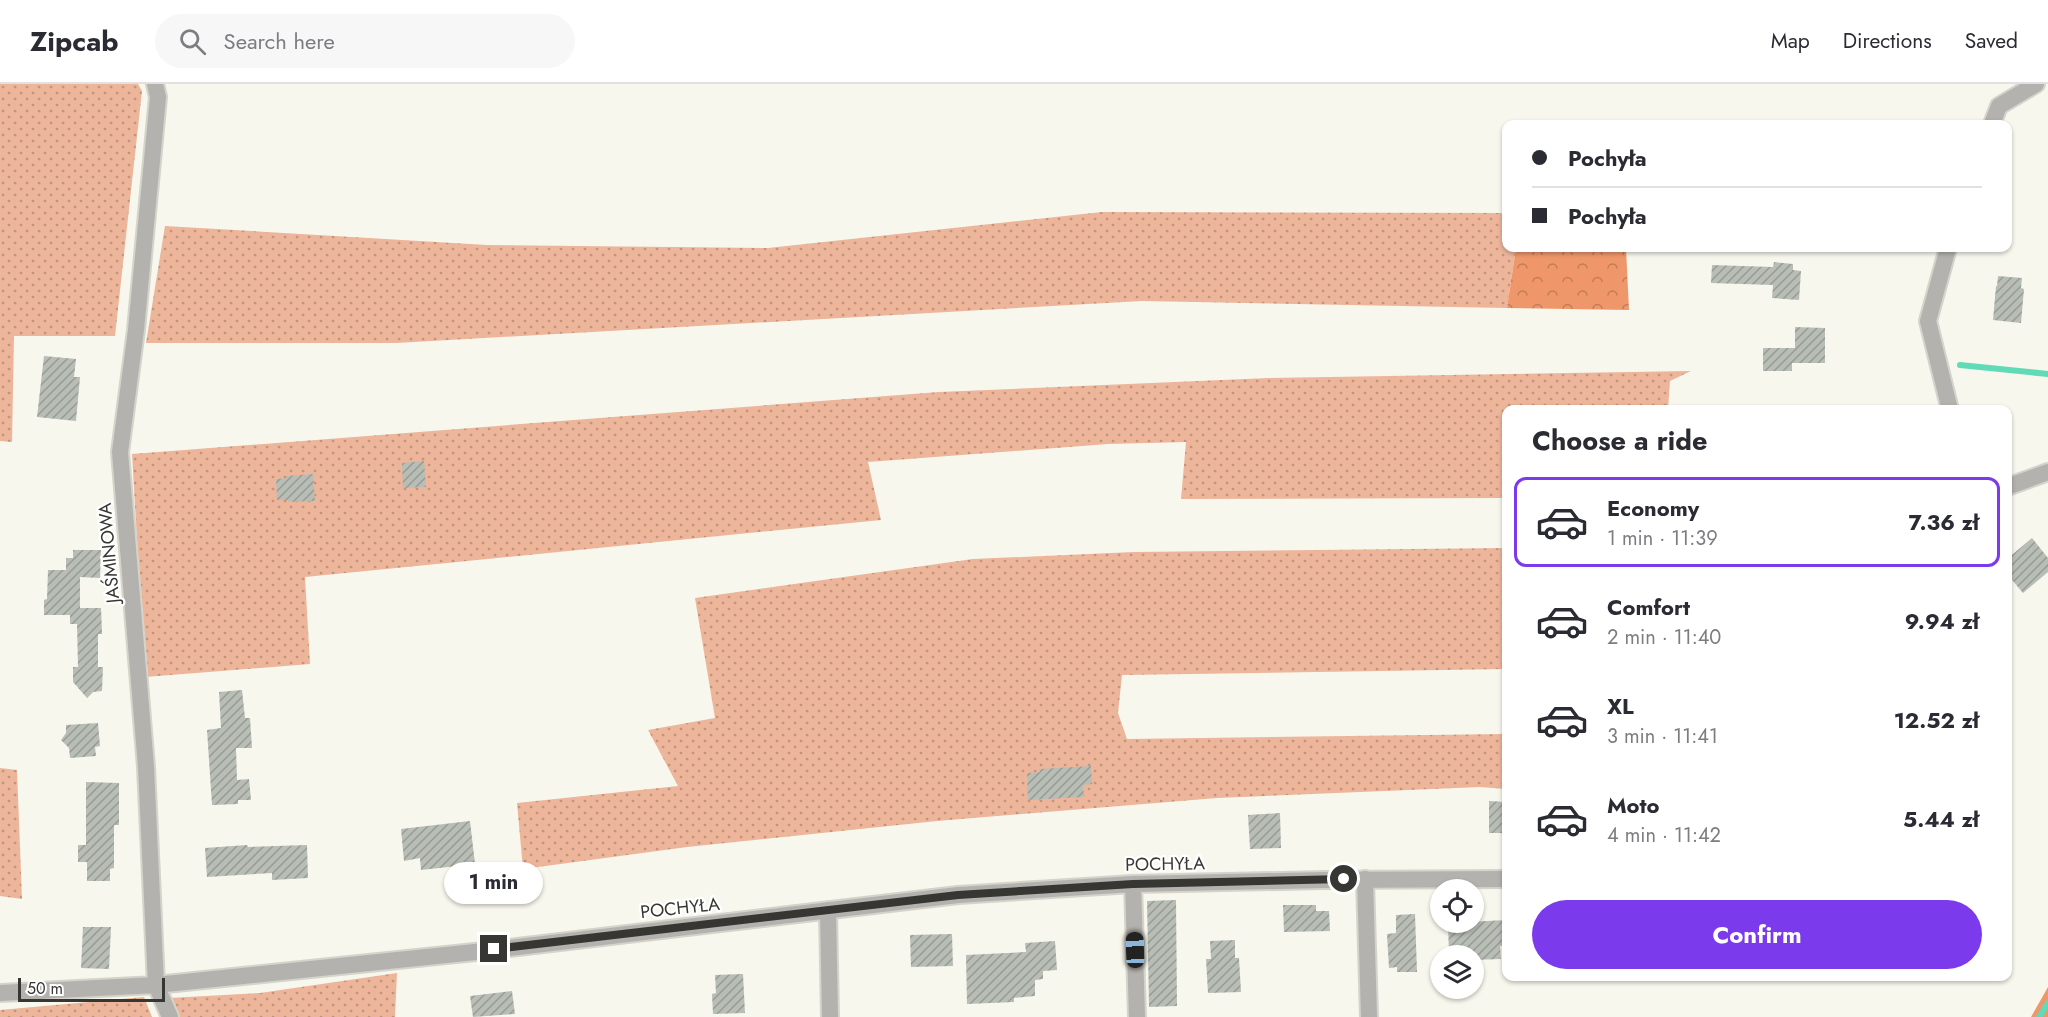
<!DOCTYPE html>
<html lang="en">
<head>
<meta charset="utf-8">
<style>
  :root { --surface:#fff; --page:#f7f7f7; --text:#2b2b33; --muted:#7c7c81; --line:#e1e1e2; --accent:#7c3aed }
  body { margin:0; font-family:Jost,sans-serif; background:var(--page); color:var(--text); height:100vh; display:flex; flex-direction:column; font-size:22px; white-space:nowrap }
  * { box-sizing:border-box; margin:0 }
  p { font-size:20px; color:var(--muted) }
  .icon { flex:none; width:33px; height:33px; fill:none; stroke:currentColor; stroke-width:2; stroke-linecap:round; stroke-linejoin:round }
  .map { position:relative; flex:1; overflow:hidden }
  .details { position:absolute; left:1502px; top:321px; width:510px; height:576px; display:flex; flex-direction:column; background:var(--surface); border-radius:12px; box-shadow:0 2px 4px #0004 }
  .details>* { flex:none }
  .top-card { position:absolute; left:1502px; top:36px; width:510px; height:132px; border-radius:12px; box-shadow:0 2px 4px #0004; display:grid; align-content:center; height:132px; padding:0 30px; background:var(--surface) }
  .buttons { position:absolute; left:1430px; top:795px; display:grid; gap:12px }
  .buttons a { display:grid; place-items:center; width:54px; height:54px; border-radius:50%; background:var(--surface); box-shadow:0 2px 4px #0004; font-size:30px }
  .scale { position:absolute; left:18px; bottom:15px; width:147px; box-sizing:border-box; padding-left:6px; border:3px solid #363632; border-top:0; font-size:16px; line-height:21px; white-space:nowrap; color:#363632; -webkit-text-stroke:4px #fff; paint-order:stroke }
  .end { position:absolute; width:27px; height:27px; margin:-14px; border:8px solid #363632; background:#fff; box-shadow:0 0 0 3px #fff }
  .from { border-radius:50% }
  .bubble { position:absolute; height:42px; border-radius:21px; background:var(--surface); box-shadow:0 2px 4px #0004; font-size:20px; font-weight:700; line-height:42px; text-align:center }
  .car { position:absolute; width:18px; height:36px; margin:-18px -9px; border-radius:8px; box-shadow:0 0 4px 2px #0007; background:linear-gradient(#222 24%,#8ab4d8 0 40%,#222 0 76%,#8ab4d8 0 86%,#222 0) }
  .top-card b { display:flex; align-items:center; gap:21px; height:57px; font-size:22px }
  .top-card b+b { border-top:2px solid var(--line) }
  .top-card i { width:15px; height:15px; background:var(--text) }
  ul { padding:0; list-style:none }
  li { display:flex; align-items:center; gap:18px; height:90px; margin:0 12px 9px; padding:0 18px; border:3px solid transparent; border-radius:12px }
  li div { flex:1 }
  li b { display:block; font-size:22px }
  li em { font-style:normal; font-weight:700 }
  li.selected { border-color:var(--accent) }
  li>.icon { width:54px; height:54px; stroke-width:1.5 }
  h2 { padding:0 30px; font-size:27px; line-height:72px }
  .button { display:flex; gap:12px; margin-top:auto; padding:12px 30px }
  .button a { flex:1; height:69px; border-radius:36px; background:var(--accent); color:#fff; font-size:24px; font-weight:700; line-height:69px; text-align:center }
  header { display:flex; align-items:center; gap:36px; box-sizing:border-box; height:84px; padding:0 30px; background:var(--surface); border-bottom:2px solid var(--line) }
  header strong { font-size:28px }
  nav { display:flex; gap:33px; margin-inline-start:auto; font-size:21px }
  .search { width:420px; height:54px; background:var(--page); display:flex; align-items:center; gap:15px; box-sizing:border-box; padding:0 21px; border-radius:33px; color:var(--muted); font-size:22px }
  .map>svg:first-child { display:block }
</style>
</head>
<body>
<header>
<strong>Zipcab</strong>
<div class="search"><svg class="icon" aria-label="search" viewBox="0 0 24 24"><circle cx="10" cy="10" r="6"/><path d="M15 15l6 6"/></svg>Search here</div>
<nav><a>Map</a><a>Directions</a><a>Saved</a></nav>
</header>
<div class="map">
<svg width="2048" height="933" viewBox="0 0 2048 933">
  <defs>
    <pattern id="grass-dots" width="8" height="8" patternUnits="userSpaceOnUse" patternTransform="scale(1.5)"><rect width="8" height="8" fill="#edb59a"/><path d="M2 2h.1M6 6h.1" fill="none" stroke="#c1947e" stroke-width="1.8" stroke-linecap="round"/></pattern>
    <pattern id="forest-crowns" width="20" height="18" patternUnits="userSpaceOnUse" patternTransform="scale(1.5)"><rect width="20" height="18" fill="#ef976a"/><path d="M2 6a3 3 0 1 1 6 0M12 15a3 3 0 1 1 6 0" fill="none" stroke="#c27c58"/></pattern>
    <pattern id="building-hatch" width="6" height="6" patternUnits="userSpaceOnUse" patternTransform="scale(1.5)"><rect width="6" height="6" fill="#b8beb6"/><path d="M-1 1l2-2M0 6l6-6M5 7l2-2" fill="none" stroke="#969b95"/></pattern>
  </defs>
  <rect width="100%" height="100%" fill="#f7f7ed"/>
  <path fill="url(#grass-dots)" d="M 0,0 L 138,0 L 142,7 L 115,252 L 14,252 L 12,358 L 0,357 Z
    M 1102,128 L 1506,129 L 1506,164 L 1516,164 L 1507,224 L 1142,217 L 396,259 L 146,259 L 165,142 L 487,161 L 768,164 Z
    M 1691,287 L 1670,297 L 1668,325 L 1506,326 L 1506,414 L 1181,415 L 1186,358 L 1108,360 L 868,378 L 881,436 L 305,493 L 310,580 L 145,593 L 132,370 L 939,308 L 1269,294 Z
    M 1506,464 L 1506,585 L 1122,591 L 1118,629 L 1127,655 L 1506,650 L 1506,705 L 1480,703 L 1217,714 L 937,737 L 687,763 L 523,785 L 517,719 L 678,702 L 648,646 L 715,634 L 695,514 L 973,475 L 1134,468 Z
    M 0,684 L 17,686 L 22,815 L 0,812 Z
    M 397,889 L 395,933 L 178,933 L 169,914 L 260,909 Z
    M 144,913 L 152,933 L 0,933 L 0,926 Z"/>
  <path fill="url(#forest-crowns)" d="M 1516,164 L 1626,164 L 1629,226 L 1507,224 Z
    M 2048,903 L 2048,933 L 2031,933 Z"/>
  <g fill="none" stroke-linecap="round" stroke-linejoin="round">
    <path stroke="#61dbb7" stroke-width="6" d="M 1960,281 L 2048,290
      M 2039,933 L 2048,919"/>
  </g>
  <path fill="url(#building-hatch)" d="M 1774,178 L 1793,180 L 1793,186 L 1801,187 L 1799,216 L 1772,214 L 1773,201 L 1711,199 L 1712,181 L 1773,183 Z
    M 1998,192 L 2022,194 L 2021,204 L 2024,205 L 2021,239 L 1993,236 L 1996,202 L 1997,202 Z
    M 1795,243 L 1825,244 L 1825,279 L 1792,279 L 1792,287 L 1763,287 L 1763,264 L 1795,264 Z
    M 44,272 L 76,275 L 74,293 L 80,293 L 76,337 L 37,333 Z
    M 424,377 L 426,403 L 403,404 L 402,379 Z
    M 313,390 L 315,417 L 288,418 L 288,416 L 277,416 L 276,395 L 287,394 L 287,392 Z
    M 2032,454 L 2048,474 L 2048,488 L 2023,509 L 2007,490 L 2007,475 Z
    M 73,466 L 101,466 L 100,494 L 80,493 L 80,524 L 101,524 L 102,550 L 98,550 L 98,583 L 103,583 L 102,607 L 93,608 L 87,614 L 73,598 L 73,583 L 78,583 L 77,540 L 70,540 L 70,531 L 44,531 L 44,516 L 47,515 L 48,486 L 66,486 L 66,474 L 73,474 Z
    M 242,606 L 245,634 L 250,634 L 252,664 L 236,664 L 237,696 L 249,695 L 251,716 L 238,716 L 238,720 L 212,721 L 207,646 L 221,644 L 219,608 Z
    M 98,639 L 100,662 L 95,663 L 96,672 L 70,674 L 69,664 L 61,656 L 66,649 L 66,641 Z
    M 1091,682 L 1092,700 L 1083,701 L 1084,713 L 1028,716 L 1027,689 L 1040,688 L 1039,685 Z
    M 86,698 L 119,699 L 119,741 L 114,741 L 114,784 L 110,785 L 110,797 L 87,797 L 87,778 L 78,778 L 78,761 L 86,761 Z
    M 1489,717 L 1506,718 L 1506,749 L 1489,749 Z
    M 1280,729 L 1281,764 L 1250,765 L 1248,731 Z
    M 470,737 L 475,780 L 421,786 L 420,774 L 404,777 L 401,745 Z
    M 247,761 L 248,763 L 307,761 L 308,794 L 272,796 L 272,789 L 207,793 L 205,764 Z
    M 1176,816 L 1177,922 L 1149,923 L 1147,817 Z
    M 1283,821 L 1316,821 L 1316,827 L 1329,827 L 1330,847 L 1284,848 Z
    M 1415,830 L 1417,888 L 1397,888 L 1397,883 L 1389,884 L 1387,850 L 1396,849 L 1396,831 Z
    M 1506,836 L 1506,861 L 1500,862 L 1501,875 L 1473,876 L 1473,872 L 1449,872 L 1448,839 Z
    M 83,843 L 111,843 L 109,885 L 81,884 Z
    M 952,850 L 953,882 L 911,883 L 910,851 Z
    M 1235,856 L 1235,874 L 1239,874 L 1241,908 L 1208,909 L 1206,875 L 1211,875 L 1210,857 Z
    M 1055,857 L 1057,886 L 1043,887 L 1043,895 L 1035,896 L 1035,912 L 1014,914 L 1014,918 L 967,920 L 966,871 L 1026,868 L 1025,859 Z
    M 743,890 L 745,929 L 713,930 L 712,910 L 716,909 L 715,891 Z
    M 512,907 L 515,930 L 473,933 L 470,912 Z"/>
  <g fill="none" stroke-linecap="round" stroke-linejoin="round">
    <g stroke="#d4d4cb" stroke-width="20">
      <path id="minor" d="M 155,0 L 158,13 L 136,246 L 120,368 L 146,683 L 156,901 L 170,933
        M 1992,40 L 1999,22 L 2036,0
        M 1948,164 L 1928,237 L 1950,326
        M 2007,403 L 2048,388
        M 1365,795 L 1369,933
        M 1133,800 L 1137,933
        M 828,826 L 830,933
        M 0,909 L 156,901 L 475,868 L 958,811 L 1133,800 L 1324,796 L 1506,795"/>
    </g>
    <use href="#minor" stroke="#b4b2ae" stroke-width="16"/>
  </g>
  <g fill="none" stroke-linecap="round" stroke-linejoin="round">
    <path stroke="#363632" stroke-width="8" d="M 494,865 L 958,811 L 1133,800 L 1344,795"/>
  </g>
  <g text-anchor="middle" stroke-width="4.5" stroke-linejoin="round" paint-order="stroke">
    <g font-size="18" fill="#363632" stroke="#fff">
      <text transform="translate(109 469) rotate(-95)" y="6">JAŚMINOWA</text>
      <text transform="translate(1165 780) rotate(-1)" y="6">POCHYŁA</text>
      <text transform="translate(680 824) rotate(-6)" y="6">POCHYŁA</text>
    </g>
  </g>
</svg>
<div class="buttons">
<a><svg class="icon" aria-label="locate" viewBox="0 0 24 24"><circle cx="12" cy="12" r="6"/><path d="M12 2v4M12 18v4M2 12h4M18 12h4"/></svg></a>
<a><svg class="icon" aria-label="layers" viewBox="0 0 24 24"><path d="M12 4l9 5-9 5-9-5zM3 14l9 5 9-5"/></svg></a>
</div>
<div class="scale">50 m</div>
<i class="end from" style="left:1344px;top:795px"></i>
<i class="end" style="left:494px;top:865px"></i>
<div class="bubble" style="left:444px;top:778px;width:99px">1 min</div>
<i class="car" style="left:1135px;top:866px;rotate:358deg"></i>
<div class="top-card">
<b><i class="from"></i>Pochyła</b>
<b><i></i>Pochyła</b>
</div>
<section class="details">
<h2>Choose a ride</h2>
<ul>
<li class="selected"><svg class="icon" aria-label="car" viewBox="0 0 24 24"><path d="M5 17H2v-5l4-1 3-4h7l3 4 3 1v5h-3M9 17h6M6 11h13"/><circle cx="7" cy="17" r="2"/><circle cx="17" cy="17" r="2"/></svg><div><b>Economy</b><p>1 min · 11:39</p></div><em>7.36 zł</em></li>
<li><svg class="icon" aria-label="car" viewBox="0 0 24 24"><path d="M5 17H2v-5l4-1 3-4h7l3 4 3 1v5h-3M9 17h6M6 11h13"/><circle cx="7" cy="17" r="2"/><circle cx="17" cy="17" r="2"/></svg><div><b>Comfort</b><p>2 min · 11:40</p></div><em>9.94 zł</em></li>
<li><svg class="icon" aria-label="car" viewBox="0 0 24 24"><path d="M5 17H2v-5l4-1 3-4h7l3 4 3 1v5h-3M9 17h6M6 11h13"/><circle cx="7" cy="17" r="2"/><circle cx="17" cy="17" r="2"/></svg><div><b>XL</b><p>3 min · 11:41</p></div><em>12.52 zł</em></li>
<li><svg class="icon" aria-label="car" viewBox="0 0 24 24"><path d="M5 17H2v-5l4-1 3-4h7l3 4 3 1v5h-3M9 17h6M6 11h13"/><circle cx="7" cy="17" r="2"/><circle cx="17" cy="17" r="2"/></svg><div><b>Moto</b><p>4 min · 11:42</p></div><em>5.44 zł</em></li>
</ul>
<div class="button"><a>Confirm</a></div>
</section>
</div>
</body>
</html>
